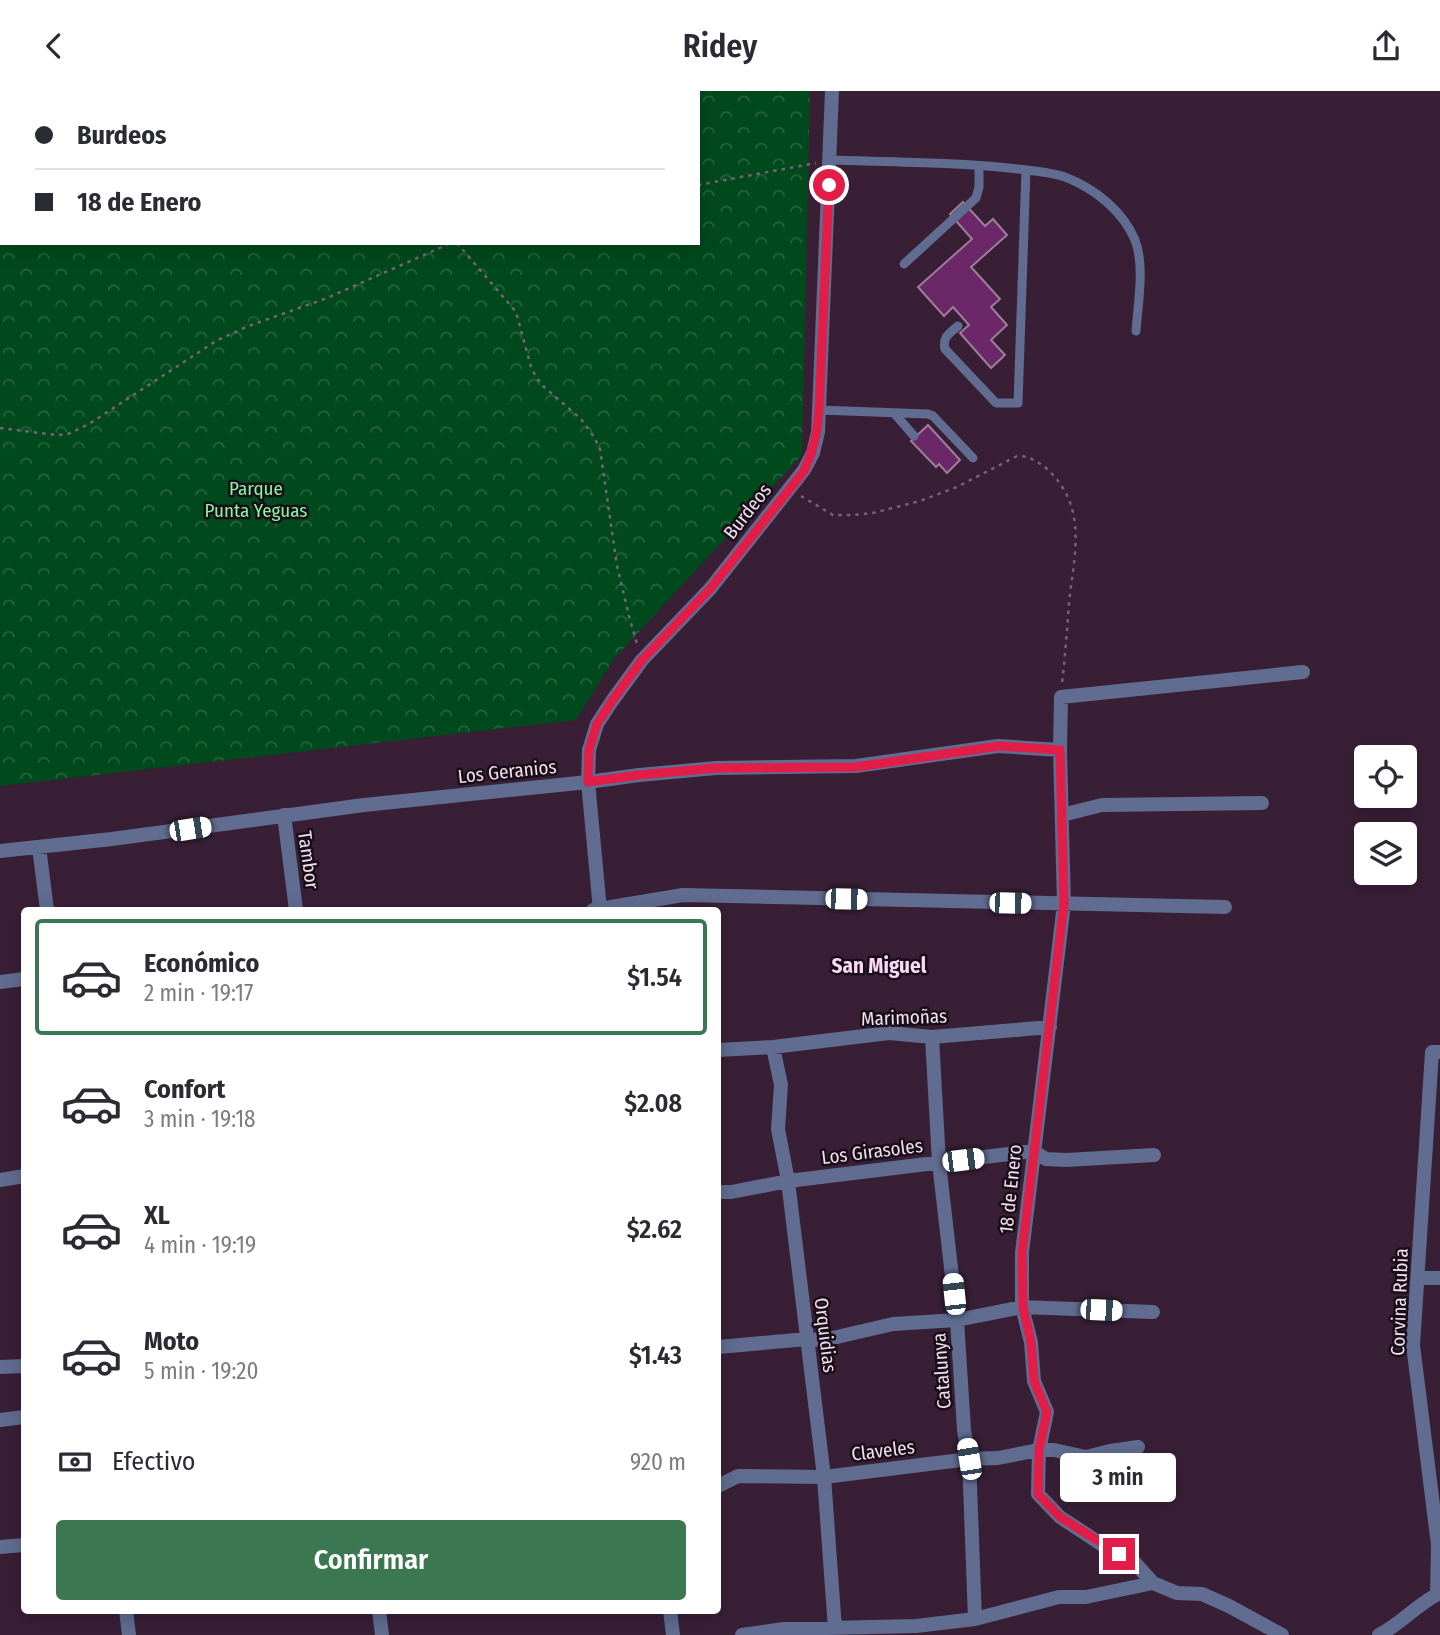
<!DOCTYPE html>
<html lang="es">
<head>
<meta charset="utf-8">
<style>
  :root { --surface:#fff; --page:#f7f7f7; --text:#2b2b33; --muted:#7c7c81; --line:#e1e1e2; --accent:#3b7851 }
  body { margin:0; font-family:"Fira Sans Condensed",sans-serif; background:var(--page); color:var(--text); height:100vh; display:flex; flex-direction:column; font-size:26px; white-space:nowrap }
  * { box-sizing:border-box; margin:0 }
  p { font-size:23px; color:var(--muted) }
  .icon { flex:none; width:38px; height:38px; fill:none; stroke:currentColor; stroke-width:2; stroke-linecap:round; stroke-linejoin:round }
  .map { position:relative; flex:1; overflow:hidden }
  .panel { position:absolute; left:21px; top:816px; width:700px; height:707px; display:flex; flex-direction:column; background:var(--surface); border-radius:7px; box-shadow:0 4px 18px #0003 }
  .panel>* { flex:none }
  .hud { position:absolute; left:0px; top:0px; width:700px; height:154px; box-shadow:0 4px 18px #0003; display:grid; align-content:center; height:154px; padding:0 35px; background:var(--surface) }
  .fabs { position:absolute; left:1354px; top:654px; display:grid; gap:14px }
  .fabs a { display:grid; place-items:center; width:63px; height:63px; border-radius:7px; background:var(--surface); box-shadow:0 4px 18px #0003; font-size:35px }
  .end { position:absolute; width:32px; height:32px; margin:-16px; border:9px solid #e11d48; background:#fff; box-shadow:0 0 0 4px #fff }
  .from { border-radius:50% }
  .bubble { position:absolute; height:49px; border-radius:7px; background:var(--surface); box-shadow:0 4px 18px #0003; font-size:23px; font-weight:600; line-height:49px; text-align:center }
  .car { position:absolute; width:21px; height:42px; margin:-21px -10px; border-radius:9px; box-shadow:0 0 5px 2px #0007; background:linear-gradient(#fff 24%,#345 0 40%,#fff 0 76%,#345 0 86%,#fff 0) }
  .hud b { display:flex; align-items:center; gap:24px; height:66px; font-size:26px }
  .hud b+b { border-top:2px solid var(--line) }
  .hud i { width:18px; height:18px; background:var(--text) }
  ul { padding:12px 0 0; list-style:none }
  li { display:flex; align-items:center; gap:21px; height:116px; margin:0 14px 10px; padding:0 21px; border:4px solid transparent; border-radius:7px }
  li div { flex:1 }
  li b { display:block; font-size:26px }
  li em { font-style:normal; font-weight:600 }
  li.active { border-color:var(--accent) }
  li>.icon { width:63px; height:63px; stroke-width:1.5 }
  .pay { display:flex; align-items:center; gap:18px; height:77px; padding:0 35px; font-size:26px }
  .pay p { margin-inline-start:auto }
  .action { display:flex; gap:14px; margin-top:auto; padding:14px 35px }
  .action a { flex:1; height:80px; border-radius:7px; background:var(--accent); color:#fff; font-size:28px; font-weight:600; line-height:80px; text-align:center }
  header { display:flex; justify-content:space-between; align-items:center; height:91px; padding:0 35px; background:var(--surface); font-size:32px; font-weight:600 }
  .map>svg:first-child { display:block }
</style>
</head>
<body>
<header><svg class="icon" aria-label="back" viewBox="0 0 24 24"><path d="M15 5l-7 7 7 7"/></svg>Ridey<svg class="icon" aria-label="share" viewBox="0 0 24 24"><path d="M12 15V3M7 8l5-5 5 5M5 13v7h14v-7"/></svg></header>
<div class="map">
<svg width="1440" height="1544" viewBox="0 0 1440 1544">
  <defs>
    <pattern id="park-crowns" width="20" height="18" patternUnits="userSpaceOnUse" patternTransform="scale(1.75)"><rect width="20" height="18" fill="#00491c"/><path d="M2 6a3 3 0 1 1 6 0M12 15a3 3 0 1 1 6 0" fill="none" stroke="#26633d"/></pattern>
  </defs>
  <rect width="100%" height="100%" fill="#381f36"/>
  <path fill="url(#park-crowns)" fill-rule="evenodd" d="M 0,0 L 810,0 L 802,364 L 613,569 L 576,629 L 0,695 ZM 2,2 L 698,2 L 698,152 L 2,152 Z"/>
  <path fill="#6c2769" stroke="#9c7e99" stroke-width="2" d="M 963,111 L 985,135 L 993,128 L 1007,144 L 971,176 L 1000,208 L 991,216 L 1007,234 L 991,249 L 1005,264 L 991,277 L 960,242 L 969,234 L 953,216 L 944,225 L 918,196 L 972,148 L 950,123 Z
    M 928,334 L 960,369 L 947,382 L 939,373 L 936,376 L 911,350 Z"/>
  <g fill="none" stroke-linecap="round" stroke-linejoin="round">
    <path stroke="#786276" stroke-width="2.5" stroke-dasharray="3.5 5" stroke-linecap="butt" d="M 342,0 L 343,2
      M 698,94 L 816,72
      M 457,152 L 516,221 L 531,276 L 536,286 L 543,295 L 581,328 L 594,346 L 600,358 L 617,475 L 629,525 L 637,553
      M 0,337 L 56,344 L 68,343 L 89,333 L 216,250 L 246,236 L 327,207 L 451,152
      M 801,405 L 833,424 L 853,424 L 873,422 L 920,410 L 957,396 L 1017,365 C 1029,365 1037,370 1046,377 C 1089,416 1074,463 1069,512 C 1067,539 1065,566 1062,593"/>
    <path stroke="#606c90" stroke-width="9" d="M 830,69 C 892,71 956,71 1018,78 C 1033,80 1051,81 1065,86 C 1094,97 1123,120 1135,149 C 1145,175 1138,212 1136,240
      M 904,173 L 976,107 L 979,96 L 979,75
      M 958,235 C 950,242 942,246 945,258 L 996,312 L 1018,312 L 1026,79
      M 819,319 L 928,323 L 933,325 L 973,367
      M 894,322 L 914,345"/>
    <path stroke="#606c90" stroke-width="14" d="M 589,659 L 597,633 L 612,610 L 642,569 L 710,498 L 804,379 L 813,362 L 818,341 L 819,319 L 832,0
      M 284,724 L 296,819
      M 1062,724 L 1102,714 L 1262,712
      M 39,756 L 47,819
      M 0,760 L 112,748 L 364,714 L 588,691 L 639,684 L 716,677 L 856,675 L 998,655 L 1060,659
      M 593,819 L 683,804 L 1225,816
      M 0,891 L 24,888
      M 932,946 L 939,1072 L 957,1229 L 964,1339 L 969,1368 L 975,1528
      M 773,956 L 781,994 L 778,1038 L 788,1090 L 824,1386 L 835,1538
      M 718,959 L 773,956 L 889,942 L 932,946 L 1050,936
      M 0,1089 L 24,1085
      M 718,1101 L 731,1101 L 788,1090 L 1033,1060 L 1046,1068 L 1066,1069 L 1154,1064
      M 1418,1187 L 1440,1187
      M 718,1256 L 807,1248 L 824,1249 L 893,1233 L 957,1229 L 1022,1216 L 1153,1221
      M 0,1276 L 24,1275
      M 0,1329 L 24,1326
      M 718,1395 L 738,1385 L 824,1386 L 969,1368 L 998,1367 L 1039,1359 L 1054,1359 L 1086,1366 L 1110,1360 L 1138,1356
      M 0,1456 L 24,1454
      M 1153,1492 L 1135,1472 L 1104,1455 L 1060,1426 L 1038,1403 L 1039,1359 L 1047,1321 L 1034,1290 L 1031,1251 L 1022,1216 L 1022,1162 L 1064,813 L 1060,659 L 1061,606 L 1303,581
      M 1437,1503 L 1438,1454 L 1413,1254 L 1432,961 L 1440,961
      M 126,1519 L 129,1544
      M 379,1519 L 382,1544
      M 742,1544 L 784,1538 L 916,1535 L 975,1528 L 1059,1506 L 1086,1506 L 1153,1492 L 1177,1502 L 1202,1503 L 1229,1515 L 1282,1544
      M 1379,1544 C 1401,1533 1417,1513 1440,1502"/>
    <path stroke="#606c90" stroke-width="14" d="M 589,659 L 588,691 L 600,819
      M 670,1519 L 673,1544"/>
  </g>
  <g fill="none" stroke-linecap="round" stroke-linejoin="round">
    <path stroke="#e11d48" stroke-width="9" d="M 829,94 L 819,319 C 818,341 814,359 804,380 L 710,498 L 642,569 L 612,610 L 597,633 L 589,659 L 588,691 L 639,684 L 716,677 L 856,676 L 999,655 L 1060,659 L 1064,813 L 1022,1162 L 1023,1216 L 1031,1251 L 1034,1290 L 1047,1321 L 1039,1359 L 1038,1403 L 1060,1426 L 1119,1463"/>
  </g>
  <g text-anchor="middle" stroke-width="5" stroke-linejoin="round" paint-order="stroke">
    <g font-size="19" fill="#86f79f" stroke="#190e18">
      <text x="256" y="404">Parque<tspan x="256" dy="22">Punta Yeguas</tspan></text>
    </g>
    <g font-size="19" fill="#f1e0ef" stroke="#190e18">
      <text transform="translate(747 420) rotate(-52)" y="7">Burdeos</text>
      <text transform="translate(507 680) rotate(-6)" y="7">Los Geranios</text>
      <text transform="translate(309 769) rotate(82)" y="7">Tambor</text>
      <text transform="translate(904 926) rotate(-2)" y="7">Marimoñas</text>
      <text transform="translate(872 1060) rotate(-7)" y="7">Los Girasoles</text>
      <text transform="translate(1010 1098) rotate(-84)" y="7">18 de Enero</text>
      <text transform="translate(1399 1211) rotate(-88)" y="7">Corvina Rubia</text>
      <text transform="translate(826 1244) rotate(83)" y="7">Orquidias</text>
      <text transform="translate(941 1280) rotate(-94)" y="7">Catalunya</text>
      <text transform="translate(883 1359) rotate(-7)" y="7">Claveles</text>
    </g>
    <g font-size="21" font-weight="bold" fill="#f9d8f5" stroke="#190e18">
      <text x="879" y="882">San Miguel</text>
    </g>
  </g>
</svg>
<div class="fabs">
<a><svg class="icon" aria-label="locate" viewBox="0 0 24 24"><circle cx="12" cy="12" r="6"/><path d="M12 2v4M12 18v4M2 12h4M18 12h4"/></svg></a>
<a><svg class="icon" aria-label="layers" viewBox="0 0 24 24"><path d="M12 4l9 5-9 5-9-5zM3 14l9 5 9-5"/></svg></a>
</div>
<i class="end from" style="left:829px;top:94px"></i>
<i class="end" style="left:1119px;top:1463px"></i>
<div class="bubble" style="left:1060px;top:1362px;width:116px">3 min</div>
<i class="car" style="left:190px;top:738px;rotate:81deg"></i>
<i class="car" style="left:846px;top:808px;rotate:91deg"></i>
<i class="car" style="left:1010px;top:812px;rotate:91deg"></i>
<i class="car" style="left:963px;top:1069px;rotate:83deg"></i>
<i class="car" style="left:954px;top:1203px;rotate:354deg"></i>
<i class="car" style="left:1101px;top:1219px;rotate:92deg"></i>
<i class="car" style="left:969px;top:1368px;rotate:351deg"></i>
<div class="hud">
<b><i class="from"></i>Burdeos</b>
<b><i></i>18 de Enero</b>
</div>
<section class="panel">
<ul>
<li class="active"><svg class="icon" aria-label="car" viewBox="0 0 24 24"><path d="M5 17H2v-5l4-1 3-4h7l3 4 3 1v5h-3M9 17h6M6 11h13"/><circle cx="7" cy="17" r="2"/><circle cx="17" cy="17" r="2"/></svg><div><b>Económico</b><p>2 min · 19:17</p></div><em>$1.54</em></li>
<li><svg class="icon" aria-label="car" viewBox="0 0 24 24"><path d="M5 17H2v-5l4-1 3-4h7l3 4 3 1v5h-3M9 17h6M6 11h13"/><circle cx="7" cy="17" r="2"/><circle cx="17" cy="17" r="2"/></svg><div><b>Confort</b><p>3 min · 19:18</p></div><em>$2.08</em></li>
<li><svg class="icon" aria-label="car" viewBox="0 0 24 24"><path d="M5 17H2v-5l4-1 3-4h7l3 4 3 1v5h-3M9 17h6M6 11h13"/><circle cx="7" cy="17" r="2"/><circle cx="17" cy="17" r="2"/></svg><div><b>XL</b><p>4 min · 19:19</p></div><em>$2.62</em></li>
<li><svg class="icon" aria-label="car" viewBox="0 0 24 24"><path d="M5 17H2v-5l4-1 3-4h7l3 4 3 1v5h-3M9 17h6M6 11h13"/><circle cx="7" cy="17" r="2"/><circle cx="17" cy="17" r="2"/></svg><div><b>Moto</b><p>5 min · 19:20</p></div><em>$1.43</em></li>
</ul>
<div class="pay"><svg class="icon" aria-label="cash" viewBox="0 0 24 24"><path d="M3 7h18v10H3z"/><circle cx="12" cy="12" r="2"/></svg>Efectivo<p>920 m</p></div>
<div class="action"><a>Confirmar</a></div>
</section>
</div>
</body>
</html>
